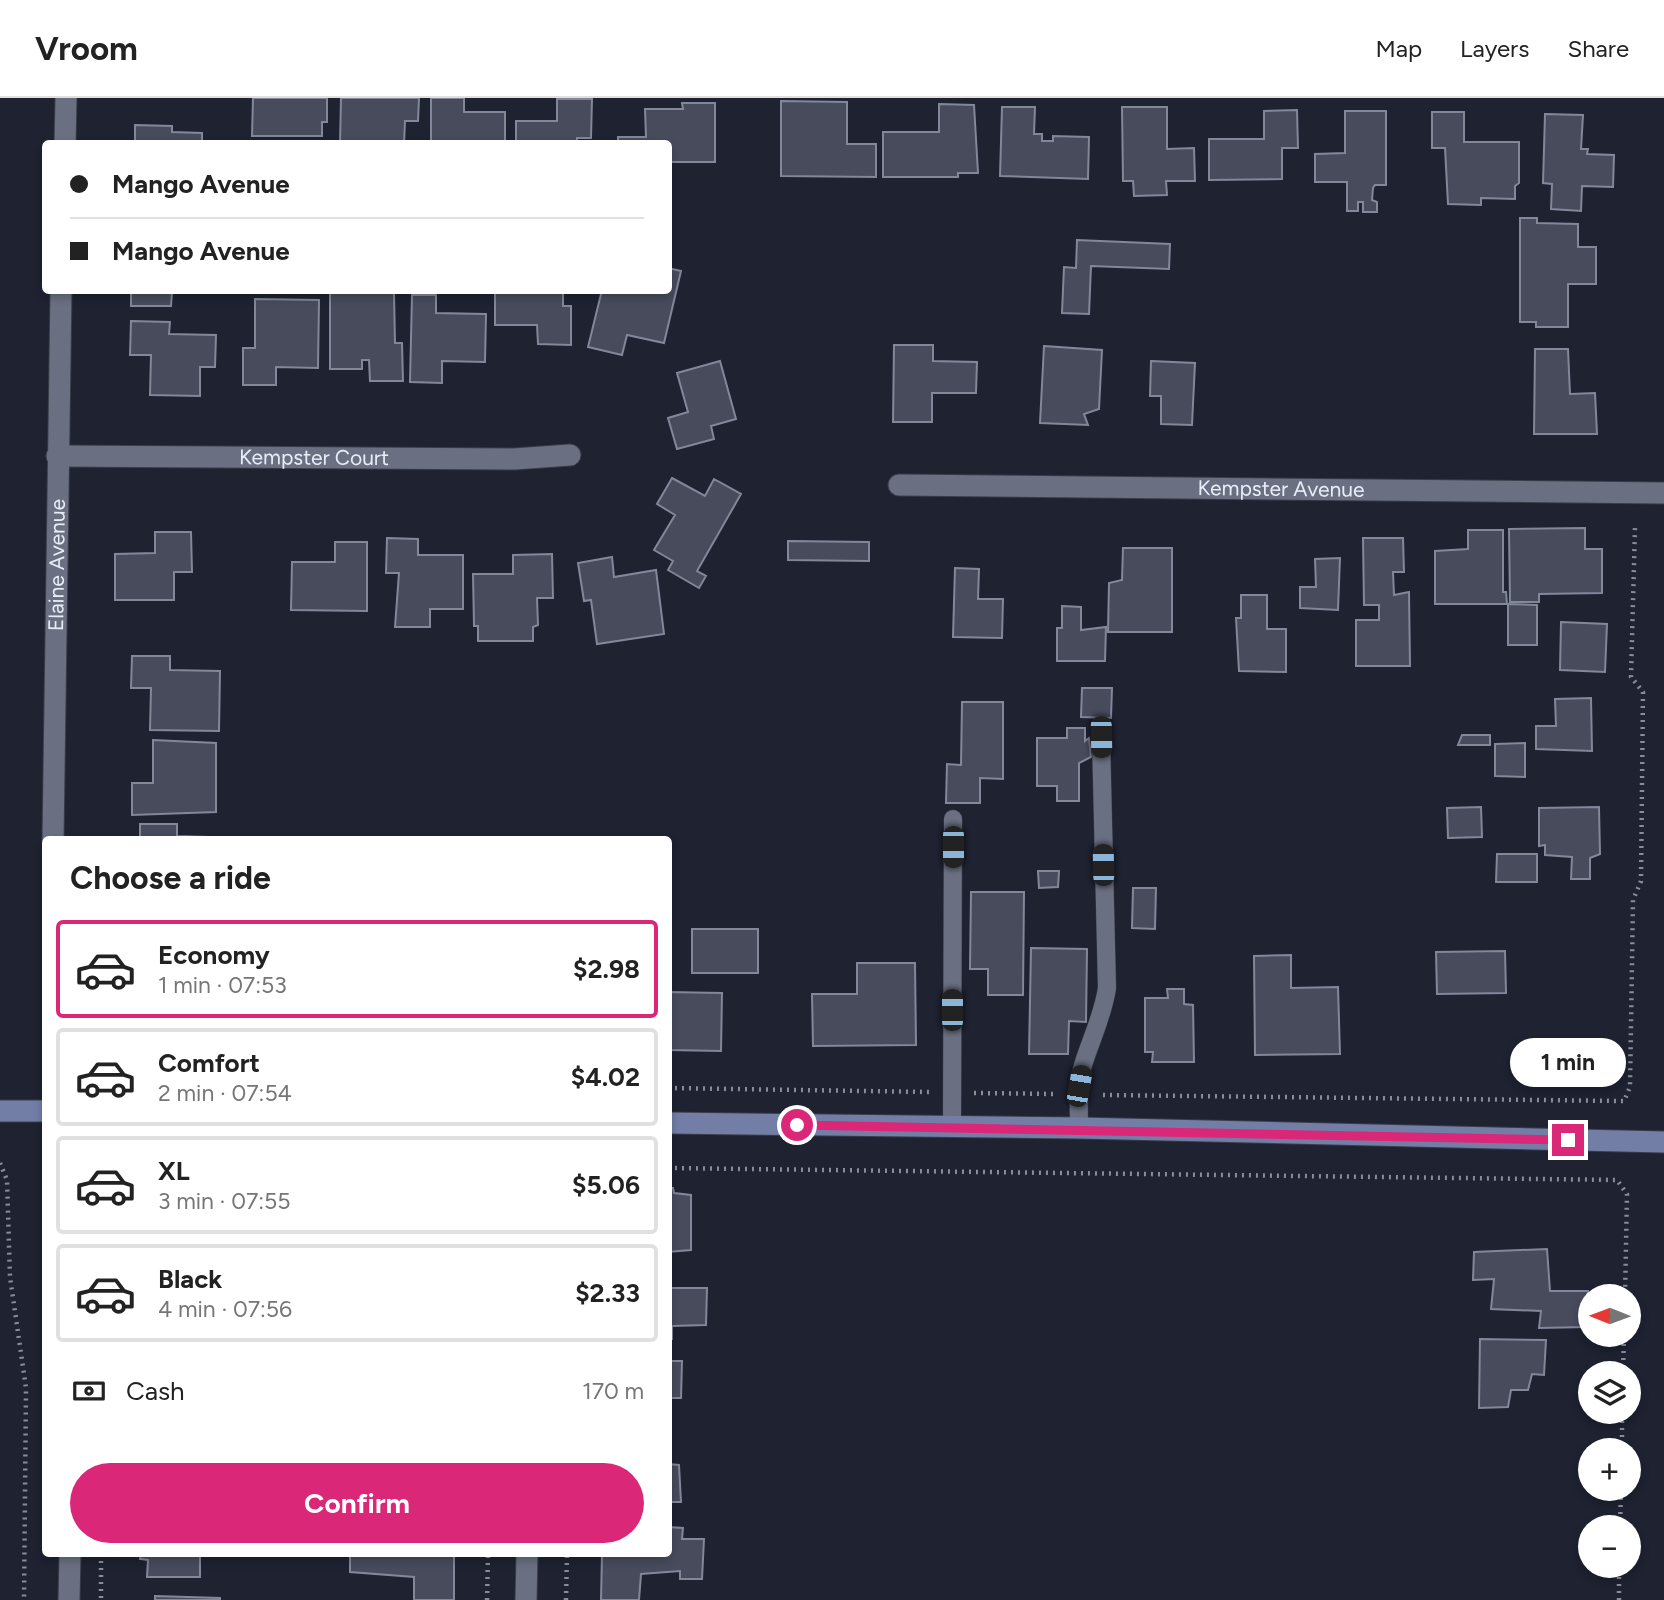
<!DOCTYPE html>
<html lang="en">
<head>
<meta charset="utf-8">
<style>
  :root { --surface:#fff; --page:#f6f6f6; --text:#222; --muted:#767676; --line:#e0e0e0; --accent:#db2777 }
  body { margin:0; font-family:Figtree,sans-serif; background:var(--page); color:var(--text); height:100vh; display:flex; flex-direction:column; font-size:26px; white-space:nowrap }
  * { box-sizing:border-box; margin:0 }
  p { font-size:23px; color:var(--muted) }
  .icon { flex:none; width:38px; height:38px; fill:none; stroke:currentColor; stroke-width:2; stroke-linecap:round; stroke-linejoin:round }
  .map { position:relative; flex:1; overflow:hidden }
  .side { position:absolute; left:42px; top:738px; width:630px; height:721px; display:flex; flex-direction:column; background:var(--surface); border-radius:7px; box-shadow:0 4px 10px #0003 }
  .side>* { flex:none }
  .hud { position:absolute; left:42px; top:42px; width:630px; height:154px; border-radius:7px; box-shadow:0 4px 10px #0003; display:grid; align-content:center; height:154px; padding:0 28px; background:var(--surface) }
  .needle { width:46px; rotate:271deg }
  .controls { position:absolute; left:1578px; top:1186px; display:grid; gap:14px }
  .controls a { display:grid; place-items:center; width:63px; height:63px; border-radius:50%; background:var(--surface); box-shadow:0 4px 10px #0003; font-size:35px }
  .end { position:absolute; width:32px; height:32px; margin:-16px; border:9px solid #db2777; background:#fff; box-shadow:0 0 0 4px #fff }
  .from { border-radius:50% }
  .bubble { position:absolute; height:49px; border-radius:24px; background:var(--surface); box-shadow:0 4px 10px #0003; font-size:23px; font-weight:700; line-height:49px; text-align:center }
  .car { position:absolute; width:21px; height:42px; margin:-21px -10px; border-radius:9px; box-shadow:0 0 5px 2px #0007; background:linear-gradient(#222 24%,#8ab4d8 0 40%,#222 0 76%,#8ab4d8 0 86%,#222 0) }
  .hud b { display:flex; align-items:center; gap:24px; height:66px; font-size:26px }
  .hud b+b { border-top:2px solid var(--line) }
  .hud i { width:18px; height:18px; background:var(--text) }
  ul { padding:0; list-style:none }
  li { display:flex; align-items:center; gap:21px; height:98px; margin:0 14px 10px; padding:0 14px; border:4px solid var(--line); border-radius:7px }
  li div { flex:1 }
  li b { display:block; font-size:26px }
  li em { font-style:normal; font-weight:700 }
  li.on { border-color:var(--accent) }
  li>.icon { width:63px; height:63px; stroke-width:1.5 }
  h2 { padding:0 28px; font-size:32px; line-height:84px }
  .pay { display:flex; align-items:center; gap:18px; height:77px; padding:0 28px; font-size:26px }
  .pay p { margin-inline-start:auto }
  .button { display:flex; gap:14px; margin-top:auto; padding:14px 28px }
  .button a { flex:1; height:80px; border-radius:42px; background:var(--accent); color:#fff; font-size:28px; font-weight:700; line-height:80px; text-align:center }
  header { display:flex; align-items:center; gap:42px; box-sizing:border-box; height:98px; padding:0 35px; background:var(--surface); border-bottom:2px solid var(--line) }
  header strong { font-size:33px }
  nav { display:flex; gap:38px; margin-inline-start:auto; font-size:24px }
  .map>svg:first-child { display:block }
</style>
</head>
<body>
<header>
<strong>Vroom</strong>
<nav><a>Map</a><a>Layers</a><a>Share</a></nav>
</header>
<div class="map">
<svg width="1664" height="1502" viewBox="0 0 1664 1502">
  <rect width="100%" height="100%" fill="#1e2231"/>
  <path fill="#474b5c" stroke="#82879a" stroke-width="2" d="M 253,0 L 327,0 L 327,24 L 322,24 L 322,38 L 252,38 Z
    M 341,0 L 419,0 L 418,23 L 405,23 L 404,46 L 340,46 Z
    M 431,0 L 464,0 L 464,14 L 505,14 L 505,46 L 431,46 Z
    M 557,1 L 592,1 L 591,40 L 577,40 L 577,46 L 516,46 L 516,23 L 557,23 Z
    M 781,3 L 847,4 L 847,46 L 876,46 L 876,79 L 781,78 Z
    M 682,5 L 715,5 L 715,64 L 670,64 L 668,77 L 668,46 L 618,46 L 618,39 L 646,39 L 645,11 L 683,11 Z
    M 939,6 L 974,7 L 978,75 L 958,75 L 958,79 L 883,79 L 883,34 L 939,34 Z
    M 1002,9 L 1035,9 L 1034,36 L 1042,36 L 1042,43 L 1053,43 L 1053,38 L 1089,39 L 1088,81 L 1000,78 Z
    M 1122,9 L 1167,9 L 1167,51 L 1194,50 L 1195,83 L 1166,83 L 1167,97 L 1134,98 L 1133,83 L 1123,83 Z
    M 1297,12 L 1298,50 L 1282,50 L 1282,81 L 1209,82 L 1209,41 L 1264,41 L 1264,13 Z
    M 1345,13 L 1386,13 L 1386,87 L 1375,87 L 1373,90 L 1372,102 L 1377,104 L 1377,114 L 1363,114 L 1363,104 L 1358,104 L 1358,113 L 1347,113 L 1347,84 L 1315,84 L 1315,56 L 1345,55 Z
    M 1432,14 L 1464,14 L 1464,44 L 1519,44 L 1519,85 L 1515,88 L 1515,101 L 1481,100 L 1481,107 L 1448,106 L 1445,50 L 1432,50 Z
    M 1545,16 L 1583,17 L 1581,51 L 1588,51 L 1587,56 L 1614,57 L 1613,89 L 1582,88 L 1581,113 L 1551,111 L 1552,86 L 1543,85 Z
    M 135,27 L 172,28 L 172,34 L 202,35 L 202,46 L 135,46 Z
    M 1520,120 L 1537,120 L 1537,125 L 1578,126 L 1578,149 L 1596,149 L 1596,186 L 1568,186 L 1568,229 L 1536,229 L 1536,224 L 1520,224 Z
    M 1077,142 L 1170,146 L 1169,171 L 1091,168 L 1089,216 L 1062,215 L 1064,169 L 1076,170 Z
    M 668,170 L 681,173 L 664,245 L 627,237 L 622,257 L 588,249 L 602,192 L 668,192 Z
    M 131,192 L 201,192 L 201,194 L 172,194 L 171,208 L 131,208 Z
    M 495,192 L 563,192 L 563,208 L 571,208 L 571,247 L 538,246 L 537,227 L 495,227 Z
    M 330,195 L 394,195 L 395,245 L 402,245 L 403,283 L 370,283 L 369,262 L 362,262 L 362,271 L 330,271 Z
    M 412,197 L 436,197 L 436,215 L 486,216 L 485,264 L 442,263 L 442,285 L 410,284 Z
    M 255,201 L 319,202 L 318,270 L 276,269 L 276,287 L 243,287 L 243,250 L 255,250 Z
    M 131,223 L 170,224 L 169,236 L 216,237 L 215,269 L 200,269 L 200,298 L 150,297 L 151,257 L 130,257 Z
    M 894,247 L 933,247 L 933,263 L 977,264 L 976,295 L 932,295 L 932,324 L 893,324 Z
    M 1044,248 L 1102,252 L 1099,311 L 1084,316 L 1088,327 L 1040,325 Z
    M 1535,251 L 1568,251 L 1570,296 L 1595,295 L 1597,336 L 1534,336 Z
    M 720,263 L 736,321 L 711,328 L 714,341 L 677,351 L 668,320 L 688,314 L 677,275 Z
    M 1151,263 L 1195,265 L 1192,327 L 1161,326 L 1161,298 L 1150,298 Z
    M 672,380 L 705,398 L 714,381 L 741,396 L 697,473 L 706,478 L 699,490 L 668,472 L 673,463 L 654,452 L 675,417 L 657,406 Z
    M 1585,430 L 1585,451 L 1602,451 L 1602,495 L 1539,496 L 1539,504 L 1510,504 L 1509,431 Z
    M 1468,432 L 1503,432 L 1503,494 L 1506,494 L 1507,506 L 1435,506 L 1435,453 L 1468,451 Z
    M 155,434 L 191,434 L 192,474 L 174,474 L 174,502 L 115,502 L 115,456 L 155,455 Z
    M 387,440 L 418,441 L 418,457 L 463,457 L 463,511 L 430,511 L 430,529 L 395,529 L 399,475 L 386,475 Z
    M 1363,440 L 1403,440 L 1404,474 L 1393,474 L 1394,497 L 1409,494 L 1410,568 L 1356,568 L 1356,522 L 1379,522 L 1379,507 L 1364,507 Z
    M 788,443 L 869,444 L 869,463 L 788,462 Z
    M 335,444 L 367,444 L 367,513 L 291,512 L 292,464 L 335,464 Z
    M 1123,450 L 1172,450 L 1172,534 L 1108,534 L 1109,485 L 1122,482 Z
    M 552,456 L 553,500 L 537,500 L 538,527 L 533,529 L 533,543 L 478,543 L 478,528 L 474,528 L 473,476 L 513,476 L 513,457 Z
    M 612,459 L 614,479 L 656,472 L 664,536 L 597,546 L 591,502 L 584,503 L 578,465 Z
    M 1340,460 L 1338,512 L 1300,510 L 1300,489 L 1316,489 L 1315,461 Z
    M 955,470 L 979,471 L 978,501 L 1003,501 L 1002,540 L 953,539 Z
    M 1241,497 L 1267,497 L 1267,531 L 1286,531 L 1286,574 L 1239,573 L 1236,520 L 1241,520 Z
    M 1508,506 L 1537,507 L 1537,547 L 1508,547 Z
    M 1062,508 L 1081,509 L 1081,532 L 1106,529 L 1105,563 L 1057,563 L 1057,530 L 1062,530 Z
    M 1561,524 L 1607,526 L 1605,574 L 1560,572 Z
    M 132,558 L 170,558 L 170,572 L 220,573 L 219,633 L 150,632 L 151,590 L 131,590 Z
    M 1082,590 L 1112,590 L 1111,620 L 1081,619 Z
    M 1591,600 L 1592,653 L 1536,651 L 1536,628 L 1556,628 L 1555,601 Z
    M 962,604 L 1003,604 L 1003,681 L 980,680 L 980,705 L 946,705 L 947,666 L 961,667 Z
    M 1067,630 L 1085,630 L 1085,643 L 1089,640 L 1091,659 L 1079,665 L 1079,703 L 1057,703 L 1057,688 L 1037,688 L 1037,640 L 1067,640 Z
    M 1462,637 L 1490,637 L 1490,647 L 1458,647 Z
    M 153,642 L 216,645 L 216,714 L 132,717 L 132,685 L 153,685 Z
    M 1525,645 L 1525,679 L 1495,678 L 1495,646 Z
    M 1481,709 L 1482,739 L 1448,740 L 1447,710 Z
    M 1599,709 L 1600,756 L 1590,760 L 1590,781 L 1571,781 L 1572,759 L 1545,757 L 1545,747 L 1539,748 L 1539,710 Z
    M 140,726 L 177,726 L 177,738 L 208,739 L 208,742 L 140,742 Z
    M 1497,756 L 1537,756 L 1537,784 L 1496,784 Z
    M 1038,773 L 1059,773 L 1058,789 L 1039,790 Z
    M 1133,790 L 1156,790 L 1155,831 L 1132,830 Z
    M 971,794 L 1024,794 L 1023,897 L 988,897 L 988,871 L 970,871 Z
    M 692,831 L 758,831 L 758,875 L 692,875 Z
    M 1031,850 L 1087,851 L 1086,924 L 1069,923 L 1068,956 L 1029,956 Z
    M 1505,853 L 1506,895 L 1437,896 L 1436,854 Z
    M 1291,857 L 1291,890 L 1338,889 L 1340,956 L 1255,957 L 1254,858 Z
    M 857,865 L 915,865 L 916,947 L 813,948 L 812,896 L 857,896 Z
    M 1167,891 L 1184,891 L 1184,906 L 1193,907 L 1194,964 L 1152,964 L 1153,954 L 1145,954 L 1145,900 L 1168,900 Z
    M 668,894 L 722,895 L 721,953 L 668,952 Z
    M 668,1090 L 673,1090 L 674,1095 L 691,1097 L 691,1152 L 668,1154 Z
    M 1547,1151 L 1550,1193 L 1588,1193 L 1587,1229 L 1539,1230 L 1541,1213 L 1491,1211 L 1494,1181 L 1473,1182 L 1474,1154 Z
    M 668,1190 L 707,1190 L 706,1227 L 672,1228 L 672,1241 L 668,1241 Z
    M 1480,1241 L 1546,1242 L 1544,1277 L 1532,1276 L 1528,1292 L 1511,1292 L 1508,1309 L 1479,1310 Z
    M 668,1263 L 682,1263 L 681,1300 L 668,1300 Z
    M 668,1366 L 679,1367 L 681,1404 L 670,1404 L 671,1417 L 668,1417 Z
    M 668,1429 L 683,1430 L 682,1441 L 704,1441 L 702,1481 L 680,1481 L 680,1473 L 641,1476 L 639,1502 L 601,1502 L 602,1456 L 668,1456 Z
    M 141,1456 L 200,1456 L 200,1479 L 147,1479 L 148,1462 L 140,1461 Z
    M 350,1456 L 454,1457 L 454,1502 L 414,1502 L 414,1479 L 350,1474 Z
    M 155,1498 L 220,1500 L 220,1502 L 155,1502 Z"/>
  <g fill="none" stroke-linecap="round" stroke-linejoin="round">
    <g stroke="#3a3d49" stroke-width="19">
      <path id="lane" d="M 952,1029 L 953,721
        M 1079,1030 C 1079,1009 1077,985 1084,964 C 1092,939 1103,917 1107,890 L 1101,640"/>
    </g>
    <g stroke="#3a3d49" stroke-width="23">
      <g id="street">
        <path d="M 65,46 L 66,0"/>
        <path id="s1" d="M 57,358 L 514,361 L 570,357"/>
        <path id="s2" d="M 899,387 L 1664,395"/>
        <path id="s3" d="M 53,742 L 61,192"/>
        <path d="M 69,1502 L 70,1456"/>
        <path d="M 526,1502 L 527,1456"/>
      </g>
    </g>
    <g stroke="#3a3d49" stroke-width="23">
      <path id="secondary" d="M 0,1013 L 46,1013
        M 668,1025 L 1079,1030 L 1664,1044"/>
    </g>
    <path stroke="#898d9a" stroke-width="4.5" stroke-dasharray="2 5" stroke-linecap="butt" d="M 668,990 L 930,994
      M 974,995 L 1056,996
      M 1103,997 L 1624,1003 L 1630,989 L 1633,802 L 1641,783 L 1643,594 L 1631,579 L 1635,430
      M 0,1065 L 7,1082 L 10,1179 L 26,1290 L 24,1502
      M 668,1070 L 1617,1082 L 1627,1096 L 1625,1199
      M 1623,1276 L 1624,1237
      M 1622,1353 L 1622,1314
      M 1620,1430 L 1621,1391
      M 101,1456 L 101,1502
      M 487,1502 L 488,1456
      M 566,1502 L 567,1456
      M 1619,1502 L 1619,1468"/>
    <use href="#lane" stroke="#6a7082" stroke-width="18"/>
    <use href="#street" stroke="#6a7082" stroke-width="21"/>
    <use href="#secondary" stroke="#737ea7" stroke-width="21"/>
  </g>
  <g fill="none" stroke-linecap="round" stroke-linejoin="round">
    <path stroke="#db2777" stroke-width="9" d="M 797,1027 L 1568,1042"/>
  </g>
  <g text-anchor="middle" stroke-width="5" stroke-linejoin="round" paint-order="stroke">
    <g font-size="21" fill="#eaedf8" stroke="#1e2231">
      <text dy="7" stroke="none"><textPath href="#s1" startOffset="257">Kempster Court</textPath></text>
      <text dy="7" stroke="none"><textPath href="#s2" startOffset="382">Kempster Avenue</textPath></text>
      <text dy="7" stroke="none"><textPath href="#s3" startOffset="275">Elaine Avenue</textPath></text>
    </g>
  </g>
</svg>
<div class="controls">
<a><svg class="needle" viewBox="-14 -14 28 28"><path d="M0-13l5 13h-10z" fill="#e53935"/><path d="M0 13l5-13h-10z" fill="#767676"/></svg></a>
<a><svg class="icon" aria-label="layers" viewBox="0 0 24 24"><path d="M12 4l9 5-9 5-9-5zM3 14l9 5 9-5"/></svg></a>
<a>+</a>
<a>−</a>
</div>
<i class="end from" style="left:797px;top:1027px"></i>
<i class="end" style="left:1568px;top:1042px"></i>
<div class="bubble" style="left:1510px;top:940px;width:116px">1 min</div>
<i class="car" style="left:1101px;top:639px;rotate:179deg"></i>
<i class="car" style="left:953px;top:749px;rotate:180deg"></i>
<i class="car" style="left:1103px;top:767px;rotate:359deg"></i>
<i class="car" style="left:952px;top:912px;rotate:0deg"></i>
<i class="car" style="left:1079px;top:988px;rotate:10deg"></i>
<div class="hud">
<b><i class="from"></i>Mango Avenue</b>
<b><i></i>Mango Avenue</b>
</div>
<section class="side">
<h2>Choose a ride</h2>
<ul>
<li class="on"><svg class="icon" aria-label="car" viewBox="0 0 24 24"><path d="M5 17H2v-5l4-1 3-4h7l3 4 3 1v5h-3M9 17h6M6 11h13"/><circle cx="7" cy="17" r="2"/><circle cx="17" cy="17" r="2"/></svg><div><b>Economy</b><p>1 min · 07:53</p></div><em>$2.98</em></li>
<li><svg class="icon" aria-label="car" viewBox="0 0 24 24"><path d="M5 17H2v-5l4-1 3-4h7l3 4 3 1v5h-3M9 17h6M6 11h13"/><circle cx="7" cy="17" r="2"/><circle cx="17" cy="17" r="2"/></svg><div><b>Comfort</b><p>2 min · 07:54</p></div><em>$4.02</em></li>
<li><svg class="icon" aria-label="car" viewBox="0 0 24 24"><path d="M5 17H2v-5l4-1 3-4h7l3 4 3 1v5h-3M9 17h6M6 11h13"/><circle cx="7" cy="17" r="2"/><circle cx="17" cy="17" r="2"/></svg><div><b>XL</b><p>3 min · 07:55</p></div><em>$5.06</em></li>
<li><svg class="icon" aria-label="car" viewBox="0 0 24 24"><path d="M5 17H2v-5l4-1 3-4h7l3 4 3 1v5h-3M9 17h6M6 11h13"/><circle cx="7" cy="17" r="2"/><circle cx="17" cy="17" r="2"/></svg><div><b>Black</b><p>4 min · 07:56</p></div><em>$2.33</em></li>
</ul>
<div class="pay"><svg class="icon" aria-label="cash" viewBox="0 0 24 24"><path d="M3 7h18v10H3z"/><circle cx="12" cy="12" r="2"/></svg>Cash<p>170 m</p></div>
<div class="button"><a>Confirm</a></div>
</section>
</div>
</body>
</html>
